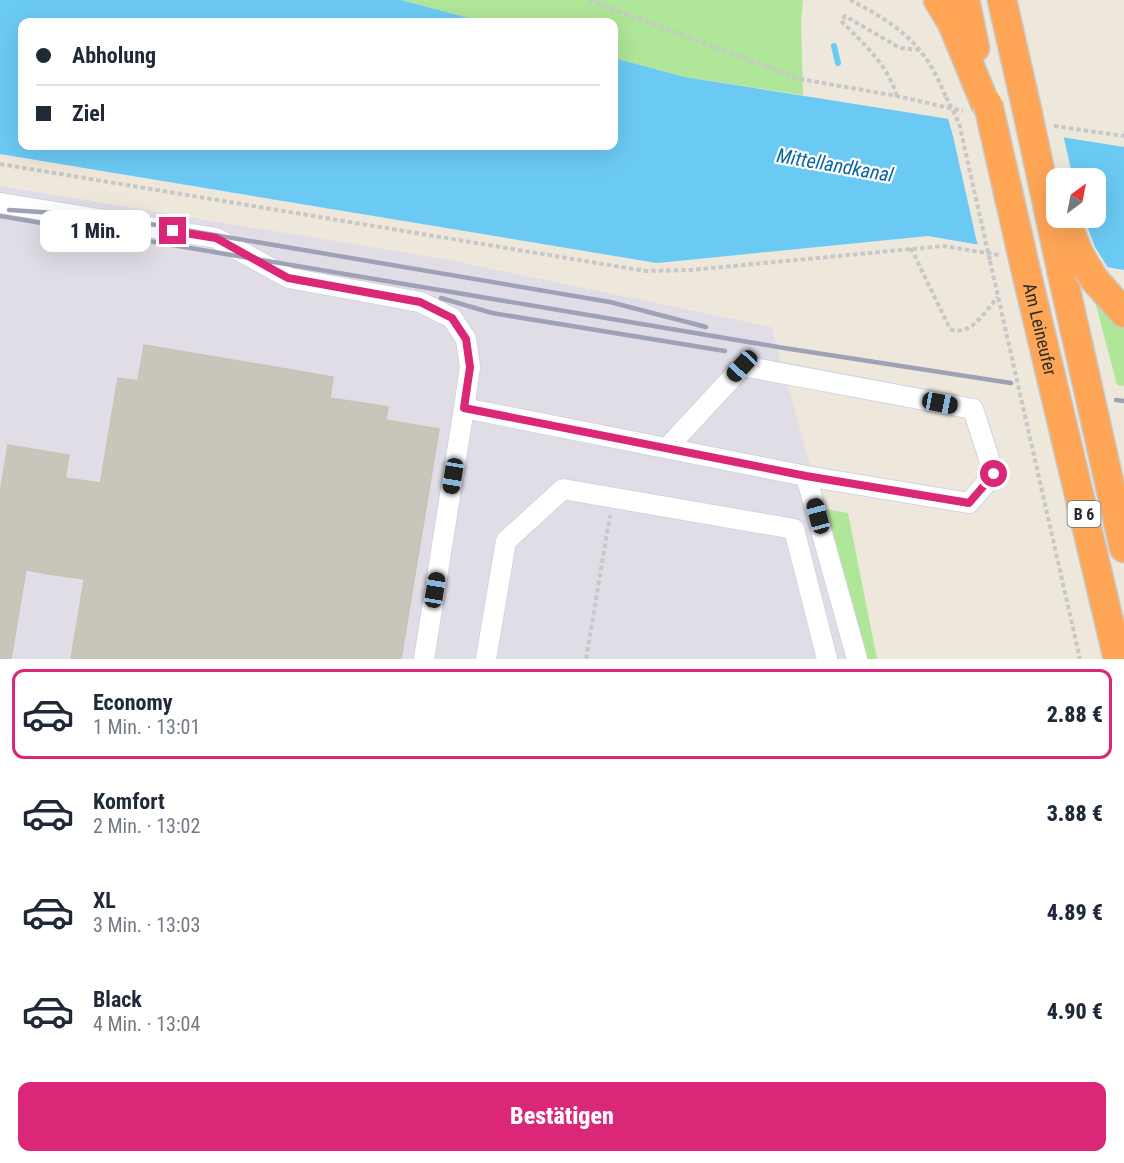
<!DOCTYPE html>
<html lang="de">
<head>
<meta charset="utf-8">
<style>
  :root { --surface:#fff; --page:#f6f6f7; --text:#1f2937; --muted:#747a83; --line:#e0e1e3; --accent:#db2777 }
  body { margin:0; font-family:"Roboto Condensed",sans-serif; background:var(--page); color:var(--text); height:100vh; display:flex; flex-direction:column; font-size:22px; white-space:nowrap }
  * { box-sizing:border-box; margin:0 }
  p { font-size:20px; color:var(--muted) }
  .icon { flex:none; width:33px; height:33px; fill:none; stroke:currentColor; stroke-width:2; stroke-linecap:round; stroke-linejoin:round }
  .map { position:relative; height:659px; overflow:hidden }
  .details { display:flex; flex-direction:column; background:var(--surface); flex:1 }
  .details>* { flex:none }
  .guide { position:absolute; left:18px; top:18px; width:600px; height:132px; border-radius:12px; box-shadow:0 6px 24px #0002; display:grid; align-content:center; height:132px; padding:0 18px; background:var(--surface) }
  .needle { width:39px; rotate:32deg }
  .fabs { position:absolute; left:1046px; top:168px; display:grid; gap:12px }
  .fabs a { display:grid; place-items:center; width:60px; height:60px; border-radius:12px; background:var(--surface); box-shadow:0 6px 24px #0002; font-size:30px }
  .end { position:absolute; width:27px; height:27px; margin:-14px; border:8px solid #db2777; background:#fff; box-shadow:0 0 0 3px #fff }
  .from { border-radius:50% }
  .bubble { position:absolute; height:42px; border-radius:12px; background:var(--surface); box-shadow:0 6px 24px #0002; font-size:20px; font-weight:800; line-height:42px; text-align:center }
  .car { position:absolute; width:18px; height:36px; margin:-18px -9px; border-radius:8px; box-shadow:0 0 4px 2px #0007; background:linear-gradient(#222 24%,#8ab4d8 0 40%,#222 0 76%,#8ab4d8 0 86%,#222 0) }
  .guide b { display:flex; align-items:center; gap:21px; height:57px; font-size:22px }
  .guide b+b { border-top:2px solid var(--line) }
  .guide i { width:15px; height:15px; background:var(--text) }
  ul { padding:10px 0 0; list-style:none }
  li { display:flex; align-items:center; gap:18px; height:90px; margin:0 12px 9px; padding:0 6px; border:3px solid transparent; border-radius:12px }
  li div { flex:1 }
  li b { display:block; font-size:22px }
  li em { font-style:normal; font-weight:800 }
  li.selected { border-color:var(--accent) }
  li>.icon { width:54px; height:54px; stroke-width:1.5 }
  .cta { display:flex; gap:12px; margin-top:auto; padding:12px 18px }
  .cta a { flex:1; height:69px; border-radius:12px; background:var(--accent); color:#fff; font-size:24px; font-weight:800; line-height:69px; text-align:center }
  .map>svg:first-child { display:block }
</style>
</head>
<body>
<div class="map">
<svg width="1124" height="659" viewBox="0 0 1124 659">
  <rect width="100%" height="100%" fill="#ede7dc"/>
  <path fill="#e0dde6" d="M 0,186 L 449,260 L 771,327 L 865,659 L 0,659 Z"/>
  <path fill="#afe697" d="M 401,0 L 803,0 L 801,20 L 803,95 L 685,77 L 614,58 L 614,22 L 484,22 Z
    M 1093,294 L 1124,327 L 1124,386 L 1117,385 Z
    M 825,509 L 848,513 L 877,659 L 861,659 Z"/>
  <path fill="#6bcaf4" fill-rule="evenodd" d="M 0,0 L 401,0 L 484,22 L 22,22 L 22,146 L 614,146 L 614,58 L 685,77 L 1124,147 L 1124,270 L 928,236 L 657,263 L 0,154 ZM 1056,178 L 1095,178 L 1095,218 L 1056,218 Z"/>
  <path fill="#ede7dc" d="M 947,115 L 1063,134 L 1073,178 L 1056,178 L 1056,218 L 1084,218 L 1095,247 L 1110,271 L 978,247 L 953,136 Z"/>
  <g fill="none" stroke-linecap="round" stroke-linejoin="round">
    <path stroke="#6bcaf4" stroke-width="6" d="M 834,46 L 838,63"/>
  </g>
  <path fill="#c9c5bb" stroke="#c9c3b6" stroke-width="1.5" d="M 144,345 L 333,377 L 330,398 L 388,407 L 386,420 L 439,429 L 401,659 L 71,659 L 118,378 L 138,381 Z
    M 8,445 L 69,455 L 49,574 L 0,565 L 0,494 Z
    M 65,478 L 100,483 L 84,579 L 49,574 Z
    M 0,566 L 26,570 L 11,659 L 0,659 Z"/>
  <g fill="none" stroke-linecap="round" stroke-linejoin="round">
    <g stroke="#d2d4e4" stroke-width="22">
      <path id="minor" d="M 0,203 L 216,238 L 289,278 L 420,302 L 452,318 L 466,339 L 470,367 L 464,408
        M 667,448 L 743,366 L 973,409 L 994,474 L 969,503 L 806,476
        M 424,659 L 464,408 L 806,476 L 857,659
        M 486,659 L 506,541 L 563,489 L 794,529 L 827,659"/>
    </g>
    <g stroke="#c8c8c8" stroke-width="31">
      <g id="highway">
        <path d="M 938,0 L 952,23 L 985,103"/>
        <path d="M 965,0 L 975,48"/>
        <path d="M 1002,0 L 1027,110"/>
        <path id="s1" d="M 1025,267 L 1118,659"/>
        <path d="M 1062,273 L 1124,548"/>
        <path d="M 1094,279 L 1124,313"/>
      </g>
    </g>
    <path stroke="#c8c8c8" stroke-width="4" stroke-dasharray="4.5 3" stroke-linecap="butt" d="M 589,0 L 800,79 L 897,96 L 963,111
      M 850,0 C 874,12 905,30 921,52 C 932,65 939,81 946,97
      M 897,96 C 887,64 864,44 841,21 L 845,16 L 900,48 L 920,50
      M 1054,126 L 1124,136
      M 0,164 L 645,271 L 691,270 L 943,246 L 999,255
      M 911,248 L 950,329 C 970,338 986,310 998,297
      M 990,261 L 1080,659
      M 586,659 L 610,515"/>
    <use href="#minor" stroke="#fff" stroke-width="20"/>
    <use href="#highway" stroke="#ffa656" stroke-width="28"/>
    <path stroke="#9fa1b6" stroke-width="4.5" d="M 9,210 L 103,216 L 610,302 L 706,327
      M 0,216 L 784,348 L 1011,383
      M 441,298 L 492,313 L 725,351
      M 1116,400 L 1124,401"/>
    <g stroke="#c8c8c8" stroke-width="31" stroke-linecap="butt">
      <path id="highway-bridge" d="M 988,104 L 1025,267
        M 1027,110 L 1062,273
        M 1065,218 L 1079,254 L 1094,279"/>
    </g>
    <path stroke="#c8c8c8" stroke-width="4" stroke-dasharray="4.5 3" stroke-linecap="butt" d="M 946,97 L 959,123 L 990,261"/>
    <use href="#highway-bridge" stroke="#ffa656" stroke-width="28"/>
  </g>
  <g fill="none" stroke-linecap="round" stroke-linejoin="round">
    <path stroke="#db2777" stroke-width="8" d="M 173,231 L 216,238 L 288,278 L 420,302 L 452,318 L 466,339 L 470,367 L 464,408 L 806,476 L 969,503 L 994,474"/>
  </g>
  <g text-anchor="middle" stroke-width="4.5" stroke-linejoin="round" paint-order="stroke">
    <rect fill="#fff" stroke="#6b6b6b" stroke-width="1.5" x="1067.5" y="501" width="33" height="26" rx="4.5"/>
    <g font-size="16" font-weight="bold" fill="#2b2b2b">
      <text x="1084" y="520">B 6</text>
    </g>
    <g font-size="18" fill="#2b2b2b" stroke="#fff">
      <text dy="6" stroke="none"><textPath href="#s1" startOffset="64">Am Leineufer</textPath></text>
    </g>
    <g font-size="20" font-style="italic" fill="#0767a3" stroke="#fff">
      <text transform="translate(835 165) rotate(10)" y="7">Mittellandkanal</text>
    </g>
  </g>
</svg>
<div class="fabs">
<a><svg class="needle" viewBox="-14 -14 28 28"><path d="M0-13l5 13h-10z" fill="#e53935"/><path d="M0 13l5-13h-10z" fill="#747a83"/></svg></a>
</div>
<i class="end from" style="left:994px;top:474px"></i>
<i class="end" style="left:173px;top:231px"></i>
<div class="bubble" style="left:40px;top:210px;width:111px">1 Min.</div>
<i class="car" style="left:742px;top:366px;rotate:223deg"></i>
<i class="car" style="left:940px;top:403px;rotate:101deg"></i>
<i class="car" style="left:453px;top:476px;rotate:189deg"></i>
<i class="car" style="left:818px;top:516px;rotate:345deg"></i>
<i class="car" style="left:435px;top:590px;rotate:9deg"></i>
<div class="guide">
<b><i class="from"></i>Abholung</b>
<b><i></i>Ziel</b>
</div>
</div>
<section class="details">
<ul>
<li class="selected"><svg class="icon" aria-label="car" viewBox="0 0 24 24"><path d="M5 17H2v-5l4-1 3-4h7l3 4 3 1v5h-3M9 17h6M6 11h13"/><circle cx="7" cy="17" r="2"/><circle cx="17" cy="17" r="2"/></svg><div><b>Economy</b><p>1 Min. · 13:01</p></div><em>2.88 €</em></li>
<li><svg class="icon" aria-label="car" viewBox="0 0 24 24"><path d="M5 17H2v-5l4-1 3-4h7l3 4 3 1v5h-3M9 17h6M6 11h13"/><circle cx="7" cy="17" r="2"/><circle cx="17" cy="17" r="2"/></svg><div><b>Komfort</b><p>2 Min. · 13:02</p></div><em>3.88 €</em></li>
<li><svg class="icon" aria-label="car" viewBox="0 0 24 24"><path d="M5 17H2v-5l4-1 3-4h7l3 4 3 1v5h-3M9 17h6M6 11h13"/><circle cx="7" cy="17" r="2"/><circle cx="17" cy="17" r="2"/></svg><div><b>XL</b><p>3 Min. · 13:03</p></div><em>4.89 €</em></li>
<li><svg class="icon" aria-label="car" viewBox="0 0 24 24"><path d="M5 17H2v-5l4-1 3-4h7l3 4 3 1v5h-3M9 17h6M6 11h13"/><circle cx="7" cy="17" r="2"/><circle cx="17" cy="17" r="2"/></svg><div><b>Black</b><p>4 Min. · 13:04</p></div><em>4.90 €</em></li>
</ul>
<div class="cta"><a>Bestätigen</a></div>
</section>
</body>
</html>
